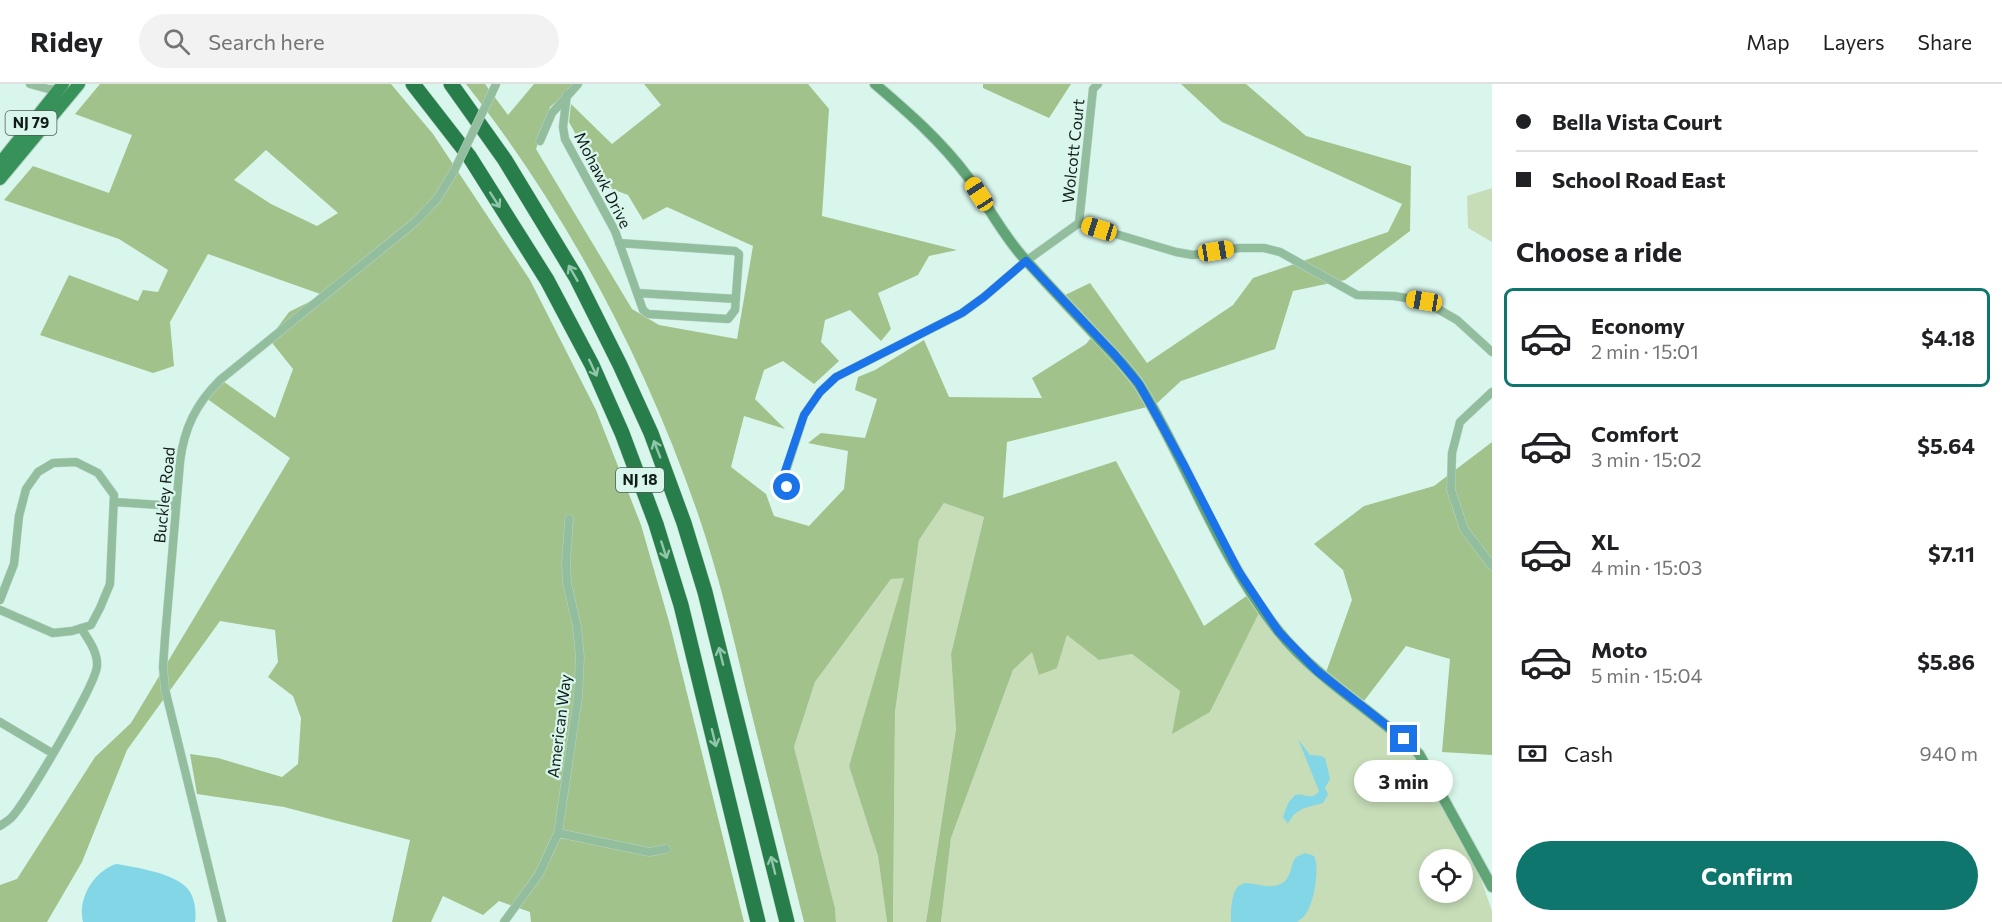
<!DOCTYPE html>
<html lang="en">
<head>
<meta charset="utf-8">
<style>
  :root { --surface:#fff; --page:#f2f2f2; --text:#202124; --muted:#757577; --line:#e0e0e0; --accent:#0f766e }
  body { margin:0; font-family:Commissioner,sans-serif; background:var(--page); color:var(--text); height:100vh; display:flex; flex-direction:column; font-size:22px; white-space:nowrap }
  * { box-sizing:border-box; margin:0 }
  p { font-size:20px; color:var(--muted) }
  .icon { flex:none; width:33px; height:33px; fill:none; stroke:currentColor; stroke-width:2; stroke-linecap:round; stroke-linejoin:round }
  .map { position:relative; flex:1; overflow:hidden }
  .sheet { display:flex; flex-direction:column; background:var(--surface); width:510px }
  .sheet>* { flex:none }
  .banner { display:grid; align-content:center; height:132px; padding:0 24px; background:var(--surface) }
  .tools { position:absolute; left:1419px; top:765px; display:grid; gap:12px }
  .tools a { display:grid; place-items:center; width:54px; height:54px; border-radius:50%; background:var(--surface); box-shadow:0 3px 9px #0003; font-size:30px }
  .end { position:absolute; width:27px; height:27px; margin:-14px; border:8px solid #1a73e8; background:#fff; box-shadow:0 0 0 3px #fff }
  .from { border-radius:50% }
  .bubble { position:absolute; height:42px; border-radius:21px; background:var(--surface); box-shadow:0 3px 9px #0003; font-size:20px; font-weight:700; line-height:42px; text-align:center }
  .car { position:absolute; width:18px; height:36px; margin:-18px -9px; border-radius:8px; box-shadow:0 0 4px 2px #0007; background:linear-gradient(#f5c518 24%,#345 0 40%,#f5c518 0 76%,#345 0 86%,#f5c518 0) }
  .banner b { display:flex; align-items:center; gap:21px; height:57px; font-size:22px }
  .banner b+b { border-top:2px solid var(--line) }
  .banner i { width:15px; height:15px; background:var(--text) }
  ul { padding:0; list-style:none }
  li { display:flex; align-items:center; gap:18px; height:99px; margin:0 12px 9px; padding:0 12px; border:3px solid transparent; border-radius:9px }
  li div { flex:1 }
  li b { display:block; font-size:22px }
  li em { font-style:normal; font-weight:700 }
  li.on { border-color:var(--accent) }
  li>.icon { width:54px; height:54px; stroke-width:1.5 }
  h2 { padding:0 24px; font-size:27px; line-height:72px }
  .pay { display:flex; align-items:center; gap:15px; height:66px; padding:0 24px; font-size:22px }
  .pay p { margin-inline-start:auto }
  .cta { display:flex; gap:12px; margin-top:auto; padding:12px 24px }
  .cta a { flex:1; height:69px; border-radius:36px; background:var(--accent); color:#fff; font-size:24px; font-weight:700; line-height:69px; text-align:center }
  header { display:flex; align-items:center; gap:36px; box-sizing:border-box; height:84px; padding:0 30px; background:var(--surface); border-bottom:2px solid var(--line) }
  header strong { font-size:28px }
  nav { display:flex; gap:33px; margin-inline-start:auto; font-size:21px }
  .search { width:420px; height:54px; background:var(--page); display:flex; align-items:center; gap:15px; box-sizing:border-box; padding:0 21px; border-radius:33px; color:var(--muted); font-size:22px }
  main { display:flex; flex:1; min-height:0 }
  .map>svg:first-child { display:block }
</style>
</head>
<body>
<header>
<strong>Ridey</strong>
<div class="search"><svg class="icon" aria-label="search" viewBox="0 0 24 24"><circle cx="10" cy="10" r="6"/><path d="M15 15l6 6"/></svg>Search here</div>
<nav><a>Map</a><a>Layers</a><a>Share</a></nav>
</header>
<main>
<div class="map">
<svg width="1492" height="838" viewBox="0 0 1492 838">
  <rect width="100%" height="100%" fill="#d9f6ec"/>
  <path fill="#c6ddb8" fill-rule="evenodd" d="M 1492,104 L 1492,158 L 1468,144 L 1467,112 Z
    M 944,419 L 984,433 L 951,570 L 956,645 L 926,838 L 893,838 L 895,628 L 919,456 Z
    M 910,480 L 849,682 L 878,772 L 887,838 L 836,838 L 835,824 L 794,663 L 815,598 L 891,495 Z
    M 1261,525 L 1325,591 L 1364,617 L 1434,685 L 1475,778 L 1492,827 L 1492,838 L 941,838 L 951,754 L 1013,586 L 1028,572 L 1031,566 L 1057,584 L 1067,550 L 1099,576 L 1132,570 L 1180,607 L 1173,649 L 1210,628 ZM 1430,776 L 1462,776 L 1462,808 L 1430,808 Z"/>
  <path fill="#a1c28b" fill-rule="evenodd" d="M 100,0 L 391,0 L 433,50 L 530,196 L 596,326 L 641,441 L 670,541 L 744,838 L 531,838 L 530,828 L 499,817 L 483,831 L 443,812 L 431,838 L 392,838 L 410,756 L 284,723 L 197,710 L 190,670 L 218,674 L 282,693 L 298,680 L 301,634 L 293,612 L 268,593 L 278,578 L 275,546 L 220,537 L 127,666 L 82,778 L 47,838 L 0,838 L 0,801 L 17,795 L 95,673 L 131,639 L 290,374 L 206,314 L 220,295 L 275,334 L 293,285 L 269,255 L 289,228 L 323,211 L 208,170 L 170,238 L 174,282 L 153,289 L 40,251 L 69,191 L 138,217 L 143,206 L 158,208 L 168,186 L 119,155 L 4,116 L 33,82 L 109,109 L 132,51 L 75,30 ZM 266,66 L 338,129 L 317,142 L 271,120 L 234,96 Z
    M 466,0 L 485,0 L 508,31 L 534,0 L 578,0 L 550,23 L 536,65 L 632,225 L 659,241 L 737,255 L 753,162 L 667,123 L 643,136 L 628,111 L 604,102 L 569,38 L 571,20 L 612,60 L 661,21 L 644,0 L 808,0 L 829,25 L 822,132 L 957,166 L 929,172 L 918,191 L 878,209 L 891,245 L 881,257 L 850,226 L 825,236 L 821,258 L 839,277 L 814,300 L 783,277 L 764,286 L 755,315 L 785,345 L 744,332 L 731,383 L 766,410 L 774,432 L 809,442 L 844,405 L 848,367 L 808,359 L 821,349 L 865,354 L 877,315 L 855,306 L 858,293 L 875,286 L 924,256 L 949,313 L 1042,314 L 1032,294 L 1086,260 L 1095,249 L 1061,213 L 1090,199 L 1147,279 L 1233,221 L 1253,194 L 1388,148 L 1402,120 L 1222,38 L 1181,0 L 1246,0 L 1306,52 L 1411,82 L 1410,147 L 1345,196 L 1293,207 L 1275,265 L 1181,297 L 1155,321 L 1007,358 L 1003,414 L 1116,377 L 1204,542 L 1252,508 L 1261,525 L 1210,628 L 1172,650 L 1180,607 L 1132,570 L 1099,576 L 1067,551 L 1057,584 L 1039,591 L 1032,568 L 1013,586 L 951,754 L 941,838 L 926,838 L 956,645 L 951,570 L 984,433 L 944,419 L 919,456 L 895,628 L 893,838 L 887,838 L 878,772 L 849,682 L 904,494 L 891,495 L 815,598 L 794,663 L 835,824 L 836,838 L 804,838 C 785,761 765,684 746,607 C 732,547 718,488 698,430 C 645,276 567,128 466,0 Z
    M 983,0 L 1071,0 L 1049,34 L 983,4 Z
    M 1492,358 L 1492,671 L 1442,668 L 1450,575 L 1406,562 L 1364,617 L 1325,591 L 1352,516 L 1343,486 L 1314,460 L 1364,422 L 1434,402 Z"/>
  <path fill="#83d6e6" d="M 1298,655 L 1310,671 L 1321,672 L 1325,674 L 1330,695 L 1325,704 L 1328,710 L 1323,719 C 1308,723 1295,724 1288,740 L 1283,733 L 1288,719 L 1295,711 C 1304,708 1311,718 1319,707 Z
    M 1305,769 L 1314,772 C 1320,784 1314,817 1307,828 C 1305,832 1301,835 1297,838 L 1231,838 C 1230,771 1261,815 1284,798 C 1292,791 1290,781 1296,773 Z
    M 116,780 C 135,783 171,789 185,802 C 194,809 197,827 195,838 L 83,838 C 77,815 94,787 116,780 Z"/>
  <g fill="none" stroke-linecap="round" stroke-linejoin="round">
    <g stroke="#b9d3ca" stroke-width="9">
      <path id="street" d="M 30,0 L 48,5 L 59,5
        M 567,10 L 563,43 L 565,55 L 615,147 L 637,209 L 736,215
        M 490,13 L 496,0
        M 540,57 L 552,29 L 578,0
        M 1079,139 L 1176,168 L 1193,171 L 1239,164 L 1264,164 L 1280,168 L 1357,211 L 1394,212 L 1424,217 L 1457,236 L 1492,268
        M 1079,139 L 1093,5 L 1098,0
        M 619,159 L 735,167 L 739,170 L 735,226 L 728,235 L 648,230 L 643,226 L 637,209
        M 1492,308 L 1460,338 L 1452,369 L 1451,406 L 1464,445 L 1492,482
        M 789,412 L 784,393 L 804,331 L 820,308 L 836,293 L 962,229 L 984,213 L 1026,177 L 1079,139
        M 114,418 L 176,422
        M 0,516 L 14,480 L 19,432 L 26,405 L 38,388 L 53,379 L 76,378 L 98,389 L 114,411 L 110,500 L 100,524 L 91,541 L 72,547 L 53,549 L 0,526
        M 0,638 L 52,669
        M 0,742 C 4,739 8,737 11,734 C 26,719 96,600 97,582 C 98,568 88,555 81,544
        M 558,749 L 649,768 L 666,765
        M 222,838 L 165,605 L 163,583 L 165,554 L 180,378 C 184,344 196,320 220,296 L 415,138 L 437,115 L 454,87
        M 504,838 L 539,790 L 558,749 L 578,613 L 580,573 L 577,543 L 567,499 L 566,479 L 569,435"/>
    </g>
    <g stroke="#b9d3ca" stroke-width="12">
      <path id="secondary" d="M 875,0 C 909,29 941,57 968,93 C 986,119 1001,148 1022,172 C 1047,200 1073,227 1099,255 C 1114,271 1132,288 1143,307 C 1190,385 1221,476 1279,548 C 1318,596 1374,627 1419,670 L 1492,803"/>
    </g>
    <g stroke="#b9d3ca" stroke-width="14">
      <path id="primary" d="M 0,79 L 63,0
        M 0,95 L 79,0"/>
    </g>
    <g stroke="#b9d3ca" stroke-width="16">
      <path id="highway" d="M 413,0 L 469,72 L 547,196 L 592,281 L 622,349 L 656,440 L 681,521 L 758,838
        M 451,0 L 505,76 L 576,193 L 620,281 L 651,349 L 684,439 L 705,508 L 787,838"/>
    </g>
    <use href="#street" stroke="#92be9e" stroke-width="8"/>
    <use href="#secondary" stroke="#61a576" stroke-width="10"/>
    <use href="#primary" stroke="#37925a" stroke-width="12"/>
    <use href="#highway" stroke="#287e4a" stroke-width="15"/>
    <g stroke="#b9d3ca" stroke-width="9" stroke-linecap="butt">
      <path id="street-bridge" d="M 454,87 L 490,13"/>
    </g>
    <use href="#street-bridge" stroke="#92be9e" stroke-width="8"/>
  </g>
  <defs><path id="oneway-shaft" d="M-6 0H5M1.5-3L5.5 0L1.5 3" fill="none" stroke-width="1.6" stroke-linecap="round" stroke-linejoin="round" transform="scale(1.5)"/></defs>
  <g stroke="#92c6ab">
    <use href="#oneway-shaft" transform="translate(495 116) rotate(57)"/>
    <use href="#oneway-shaft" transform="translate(573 189) rotate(-120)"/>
    <use href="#oneway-shaft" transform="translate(593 284) rotate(65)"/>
    <use href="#oneway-shaft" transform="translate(657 365) rotate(-111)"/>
    <use href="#oneway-shaft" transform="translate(664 466) rotate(72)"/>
    <use href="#oneway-shaft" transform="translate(721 572) rotate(-104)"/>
    <use href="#oneway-shaft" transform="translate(714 654) rotate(76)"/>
    <use href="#oneway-shaft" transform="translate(773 781) rotate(-104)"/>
  </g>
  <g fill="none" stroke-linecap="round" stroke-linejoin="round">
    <path stroke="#1a73e8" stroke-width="8" d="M 787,403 L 783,393 L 804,331 L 820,308 L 836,293 L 962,229 L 984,213 L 1026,177 L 1114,270 L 1139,300 L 1185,383 L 1239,488 L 1279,548 L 1317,587 L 1404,655"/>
  </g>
  <g text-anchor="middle" stroke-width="4.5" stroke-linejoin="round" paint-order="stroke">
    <g fill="#d9f6ec" stroke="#4d5d58" stroke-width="1.5">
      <rect x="5.5" y="27" width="51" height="24" rx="4.5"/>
      <rect x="616" y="384" width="48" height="24" rx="4.5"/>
    </g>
    <g font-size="15" font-weight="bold" fill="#111c19">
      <text x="31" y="44">NJ 79</text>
      <text x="640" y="401">NJ 18</text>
    </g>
    <g font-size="16" fill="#111c19" stroke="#d9f6ec">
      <text transform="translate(1073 67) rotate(-84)" y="6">Wolcott Court</text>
      <text transform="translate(603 96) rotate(63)" y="6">Mohawk Drive</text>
      <text transform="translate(164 411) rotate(-84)" y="6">Buckley Road</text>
      <text transform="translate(559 642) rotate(-83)" y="6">American Way</text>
    </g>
  </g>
</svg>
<div class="tools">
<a><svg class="icon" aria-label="locate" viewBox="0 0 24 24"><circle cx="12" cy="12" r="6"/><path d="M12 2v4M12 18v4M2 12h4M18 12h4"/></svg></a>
</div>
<i class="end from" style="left:787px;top:403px"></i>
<i class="end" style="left:1404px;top:655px"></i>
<div class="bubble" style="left:1354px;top:676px;width:99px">3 min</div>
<i class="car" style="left:979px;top:110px;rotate:327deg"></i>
<i class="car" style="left:1099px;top:145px;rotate:287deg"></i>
<i class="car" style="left:1216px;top:167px;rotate:81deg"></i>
<i class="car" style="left:1424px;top:217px;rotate:279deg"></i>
</div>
<section class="sheet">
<div class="banner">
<b><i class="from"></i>Bella Vista Court</b>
<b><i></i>School Road East</b>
</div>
<h2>Choose a ride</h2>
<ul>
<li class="on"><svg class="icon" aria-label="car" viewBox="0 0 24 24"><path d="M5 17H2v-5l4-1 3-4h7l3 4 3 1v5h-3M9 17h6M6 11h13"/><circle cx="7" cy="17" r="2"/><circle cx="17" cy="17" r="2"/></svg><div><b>Economy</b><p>2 min · 15:01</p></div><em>$4.18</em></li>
<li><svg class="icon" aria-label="car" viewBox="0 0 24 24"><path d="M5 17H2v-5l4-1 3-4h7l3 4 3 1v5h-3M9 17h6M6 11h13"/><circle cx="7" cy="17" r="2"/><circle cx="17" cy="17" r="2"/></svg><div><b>Comfort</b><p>3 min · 15:02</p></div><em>$5.64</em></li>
<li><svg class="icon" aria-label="car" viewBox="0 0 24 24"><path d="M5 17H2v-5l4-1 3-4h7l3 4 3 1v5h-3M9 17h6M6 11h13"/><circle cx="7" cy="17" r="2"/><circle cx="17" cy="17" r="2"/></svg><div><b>XL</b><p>4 min · 15:03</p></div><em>$7.11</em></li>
<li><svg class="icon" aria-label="car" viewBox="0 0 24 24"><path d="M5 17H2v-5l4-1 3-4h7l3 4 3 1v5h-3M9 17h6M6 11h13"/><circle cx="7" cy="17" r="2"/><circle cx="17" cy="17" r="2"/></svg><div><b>Moto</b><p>5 min · 15:04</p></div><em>$5.86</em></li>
</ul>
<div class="pay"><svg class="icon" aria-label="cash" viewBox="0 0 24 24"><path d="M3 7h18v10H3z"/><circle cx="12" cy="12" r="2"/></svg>Cash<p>940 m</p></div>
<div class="cta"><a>Confirm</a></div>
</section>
</main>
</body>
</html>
